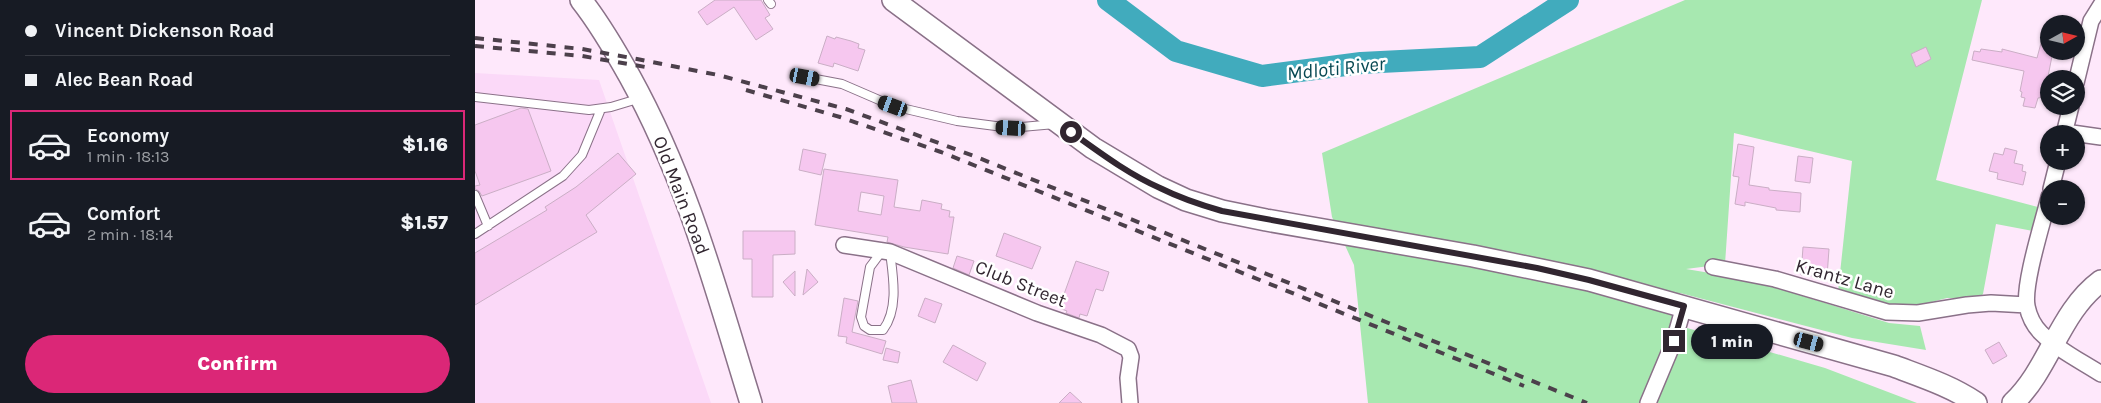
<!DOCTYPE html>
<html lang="en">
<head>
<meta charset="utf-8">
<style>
  :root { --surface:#171b24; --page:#20242c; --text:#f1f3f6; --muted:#9ea1a6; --line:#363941; --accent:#db2777 }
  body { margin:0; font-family:Karla,sans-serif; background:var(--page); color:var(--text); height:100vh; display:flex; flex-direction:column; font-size:19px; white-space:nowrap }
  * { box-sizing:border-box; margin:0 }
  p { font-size:16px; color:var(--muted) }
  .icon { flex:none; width:28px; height:28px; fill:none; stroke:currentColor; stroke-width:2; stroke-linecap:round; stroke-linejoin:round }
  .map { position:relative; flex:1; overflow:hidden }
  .side { display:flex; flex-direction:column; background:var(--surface); width:475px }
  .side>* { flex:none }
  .banner { display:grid; align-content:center; height:110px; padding:0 25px; background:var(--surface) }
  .needle { width:32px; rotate:82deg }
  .fabs { position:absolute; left:1565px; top:15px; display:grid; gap:10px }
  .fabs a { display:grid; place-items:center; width:45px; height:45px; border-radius:50%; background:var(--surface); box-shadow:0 1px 4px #0004; font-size:25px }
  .end { position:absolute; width:22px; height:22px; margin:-11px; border:6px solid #312630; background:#fff; box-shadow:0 0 0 2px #fff }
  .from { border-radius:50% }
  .bubble { position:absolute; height:35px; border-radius:18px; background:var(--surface); box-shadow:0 1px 4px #0004; font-size:16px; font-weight:800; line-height:35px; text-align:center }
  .car { position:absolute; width:15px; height:30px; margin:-15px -8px; border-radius:6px; box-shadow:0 0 4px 1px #0007; background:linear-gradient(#222 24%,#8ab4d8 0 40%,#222 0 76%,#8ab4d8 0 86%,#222 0) }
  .banner b { display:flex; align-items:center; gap:18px; height:48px; font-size:19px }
  .banner b+b { border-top:1px solid var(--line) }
  .banner i { width:12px; height:12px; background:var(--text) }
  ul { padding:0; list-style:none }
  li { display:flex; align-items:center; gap:15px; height:70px; margin:0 10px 8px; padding:0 15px; border:2px solid transparent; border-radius:0px }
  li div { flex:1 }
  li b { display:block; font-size:19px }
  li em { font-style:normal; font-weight:800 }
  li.current { border-color:var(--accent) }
  li>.icon { width:45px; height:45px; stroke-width:1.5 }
  .action { display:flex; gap:10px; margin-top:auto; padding:10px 25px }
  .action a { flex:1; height:58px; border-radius:30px; background:var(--accent); color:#fff; font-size:20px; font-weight:800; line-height:58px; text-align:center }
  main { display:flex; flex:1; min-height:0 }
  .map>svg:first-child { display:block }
</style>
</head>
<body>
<main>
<section class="side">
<div class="banner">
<b><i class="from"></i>Vincent Dickenson Road</b>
<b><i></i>Alec Bean Road</b>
</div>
<ul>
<li class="current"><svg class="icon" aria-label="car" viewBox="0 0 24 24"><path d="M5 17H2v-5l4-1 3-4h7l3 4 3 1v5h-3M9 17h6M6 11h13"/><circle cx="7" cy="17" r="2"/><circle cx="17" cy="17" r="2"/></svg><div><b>Economy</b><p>1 min · 18:13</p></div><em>$1.16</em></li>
<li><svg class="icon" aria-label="car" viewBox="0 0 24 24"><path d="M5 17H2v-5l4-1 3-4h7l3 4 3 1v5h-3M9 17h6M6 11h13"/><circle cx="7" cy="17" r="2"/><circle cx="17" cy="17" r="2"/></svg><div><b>Comfort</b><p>2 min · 18:14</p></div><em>$1.57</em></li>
</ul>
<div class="action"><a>Confirm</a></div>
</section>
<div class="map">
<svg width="1626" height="403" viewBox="0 0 1626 403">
  <rect width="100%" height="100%" fill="#fee8fb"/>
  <path fill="#fbd9f8" d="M 0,73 L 124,80 L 236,403 L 0,403 Z"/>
  <path fill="#a7e8b0" d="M 1210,0 L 1507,0 L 1461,180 L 1563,207 L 1558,231 L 1521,224 L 1508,294 L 1503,299 L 1472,298 L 1441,306 L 1406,304 L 1363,292 L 1377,161 L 1259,133 L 1250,264 L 1211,269 L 1277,280 L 1414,323 L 1445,326 L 1451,350 L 1377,338 L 1205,293 L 1195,323 L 1350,368 L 1442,403 L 893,403 L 879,265 L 857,217 L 847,153 Z"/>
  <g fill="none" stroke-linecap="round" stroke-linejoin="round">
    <path stroke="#41abbd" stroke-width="22" d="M 633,0 L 701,51 L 787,76 L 886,63 L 1005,57 L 1093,0"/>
  </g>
  <path fill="#f6c7ef" stroke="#caaec5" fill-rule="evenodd" d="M 240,0 L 286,0 L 295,15 L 290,18 L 298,29 L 281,40 L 259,7 L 232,25 L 223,12 Z
    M 1570,28 L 1574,28 L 1574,51 L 1578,51 L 1569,97 L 1563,98 L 1560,108 L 1548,106 L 1550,98 L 1546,97 L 1547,92 L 1545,91 L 1549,71 L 1497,60 L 1499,51 L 1505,52 L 1506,49 L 1527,52 L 1527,49 L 1562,58 Z
    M 352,36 L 360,39 L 361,37 L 376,41 L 384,44 L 383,48 L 390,50 L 383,71 L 359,63 L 358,67 L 343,63 Z
    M 1451,47 L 1456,59 L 1441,67 L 1436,54 Z
    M 46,108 L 53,109 L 76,171 L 7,196 L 4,191 L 0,189 L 0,186 L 5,185 L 0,171 L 0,125 Z
    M 1263,144 L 1279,147 L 1274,185 L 1294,188 L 1294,190 L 1326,193 L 1325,212 L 1301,210 L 1301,208 L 1270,202 L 1270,206 L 1260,204 L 1264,177 L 1258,176 Z
    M 1530,148 L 1542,151 L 1539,163 L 1548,165 L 1547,171 L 1551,172 L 1548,185 L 1522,179 L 1523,173 L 1514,171 L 1519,153 L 1528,155 Z
    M 328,149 L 351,154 L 346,175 L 324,170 Z
    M 143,153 L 161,174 L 111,215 L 122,232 L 0,305 L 0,253 L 72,210 L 70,207 L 101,187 Z
    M 1323,156 L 1338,158 L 1335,183 L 1320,181 Z
    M 349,169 L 423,180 L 419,207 L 445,211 L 447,200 L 467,204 L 466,209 L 475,211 L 474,217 L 479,217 L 473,254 L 429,247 L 412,242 L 413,237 L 340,225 ZM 386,192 L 409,196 L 406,215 L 383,211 Z
    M 268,231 L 320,231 L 320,254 L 298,255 L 298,297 L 277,297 L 277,259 L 268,259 Z
    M 529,233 L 566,247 L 557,269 L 521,256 Z
    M 1328,247 L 1354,249 L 1352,277 L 1326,275 Z
    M 482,256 L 499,261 L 494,275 L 478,268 Z
    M 601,261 L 634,272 L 628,291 L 621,289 L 612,316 L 605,314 L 604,318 L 591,313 L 592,311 L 584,308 Z
    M 332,269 L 343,282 L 328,295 Z
    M 320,271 L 320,296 L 308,282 Z
    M 369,298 L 383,301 L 377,332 L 411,341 L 407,354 L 371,343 L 372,337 L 363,336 Z
    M 450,298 L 467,304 L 460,323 L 443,316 Z
    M 1524,342 L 1532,356 L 1518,364 L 1510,350 Z
    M 478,345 L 511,363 L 502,381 L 468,362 Z
    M 411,348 L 425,352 L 423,363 L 408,360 Z
    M 436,380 L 442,403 L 417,403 L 413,386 Z
    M 595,392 L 607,403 L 584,403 Z"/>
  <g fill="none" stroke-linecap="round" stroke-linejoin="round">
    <g stroke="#8a7188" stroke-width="10">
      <path id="lane" d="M 293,0 L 296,4
        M 330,77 L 367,84 L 418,106 L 482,121 L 536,128 L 580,124
        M 0,97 L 114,110 L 136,107 L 166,98
        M 0,195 L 13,226
        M 0,234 L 88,176 L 107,155 L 126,109
        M 407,251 L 395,267 L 386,317 L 389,326 L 395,330 L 408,330 C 424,309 418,276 415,252"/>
    </g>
    <g stroke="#8a7188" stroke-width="18">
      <path id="street" d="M 1601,83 L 1616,21 L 1626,5
        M 1590,132 L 1626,137
        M 1589,134 L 1596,106
        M 1576,189 L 1583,161
        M 1574,197 C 1568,222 1548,284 1552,306 C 1554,316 1559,326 1566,333 C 1583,350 1606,361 1626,374
        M 369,245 L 415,252 L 562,313 L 626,335 L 653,349 L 656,357 L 653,378 L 655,403
        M 1238,267 L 1300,279 L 1412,312 L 1443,313 L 1492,305 L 1516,303 L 1552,305
        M 1173,403 L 1199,341 L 1209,306"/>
    </g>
    <g stroke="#8a7188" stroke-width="24">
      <path id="secondary" d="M 106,0 C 125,24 140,50 155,77 C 213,182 241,290 276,403
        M 418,0 L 618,148 L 683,187 L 711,200 L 747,211 L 791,220 L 998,256 L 1114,280 L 1419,366 C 1448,377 1476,386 1501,403
        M 1538,403 C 1575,368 1584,312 1626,281"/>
    </g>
    <use href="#lane" stroke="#fff" stroke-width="8"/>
    <use href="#street" stroke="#fff" stroke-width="15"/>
    <use href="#secondary" stroke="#fff" stroke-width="21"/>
    <path stroke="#4c404b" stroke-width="4" stroke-dasharray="9 9" stroke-linecap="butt" d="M 0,38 L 107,49 L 162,59 L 243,75 L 371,109 L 499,156 L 1112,403
      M 0,46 L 107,56 L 176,68
      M 271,90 L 365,117 L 466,152 L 1049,386"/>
  </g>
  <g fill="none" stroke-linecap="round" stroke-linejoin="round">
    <path stroke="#312630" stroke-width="6" d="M 596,132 C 624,152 653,174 685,188 C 705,198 726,205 747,211 L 1062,268 L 1114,280 L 1209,306 L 1199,341"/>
  </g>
  <g text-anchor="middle" stroke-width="5" stroke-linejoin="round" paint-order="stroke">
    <g font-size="19" fill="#312630" stroke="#fff">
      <text transform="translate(207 195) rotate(69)" y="7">Old Main Road</text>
      <text transform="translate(1370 278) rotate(16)" y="7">Krantz Lane</text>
      <text transform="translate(546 283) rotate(22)" y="7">Club Street</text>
    </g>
    <g font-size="20" font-style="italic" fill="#064751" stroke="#fff">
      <text transform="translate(861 68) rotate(-6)" y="7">Mdloti River</text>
    </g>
  </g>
</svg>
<div class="fabs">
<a><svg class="needle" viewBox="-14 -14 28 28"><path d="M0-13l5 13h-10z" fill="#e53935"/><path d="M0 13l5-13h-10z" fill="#9ea1a6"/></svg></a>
<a><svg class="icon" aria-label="layers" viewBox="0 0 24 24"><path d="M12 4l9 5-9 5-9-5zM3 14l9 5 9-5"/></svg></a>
<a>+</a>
<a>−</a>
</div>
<i class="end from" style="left:596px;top:132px"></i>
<i class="end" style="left:1199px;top:341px"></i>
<div class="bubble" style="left:1216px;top:324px;width:82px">1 min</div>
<i class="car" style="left:330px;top:77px;rotate:101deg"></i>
<i class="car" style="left:418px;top:106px;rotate:290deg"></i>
<i class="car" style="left:536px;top:128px;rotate:273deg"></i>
<i class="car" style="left:1334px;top:342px;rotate:105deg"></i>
</div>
</main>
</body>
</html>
